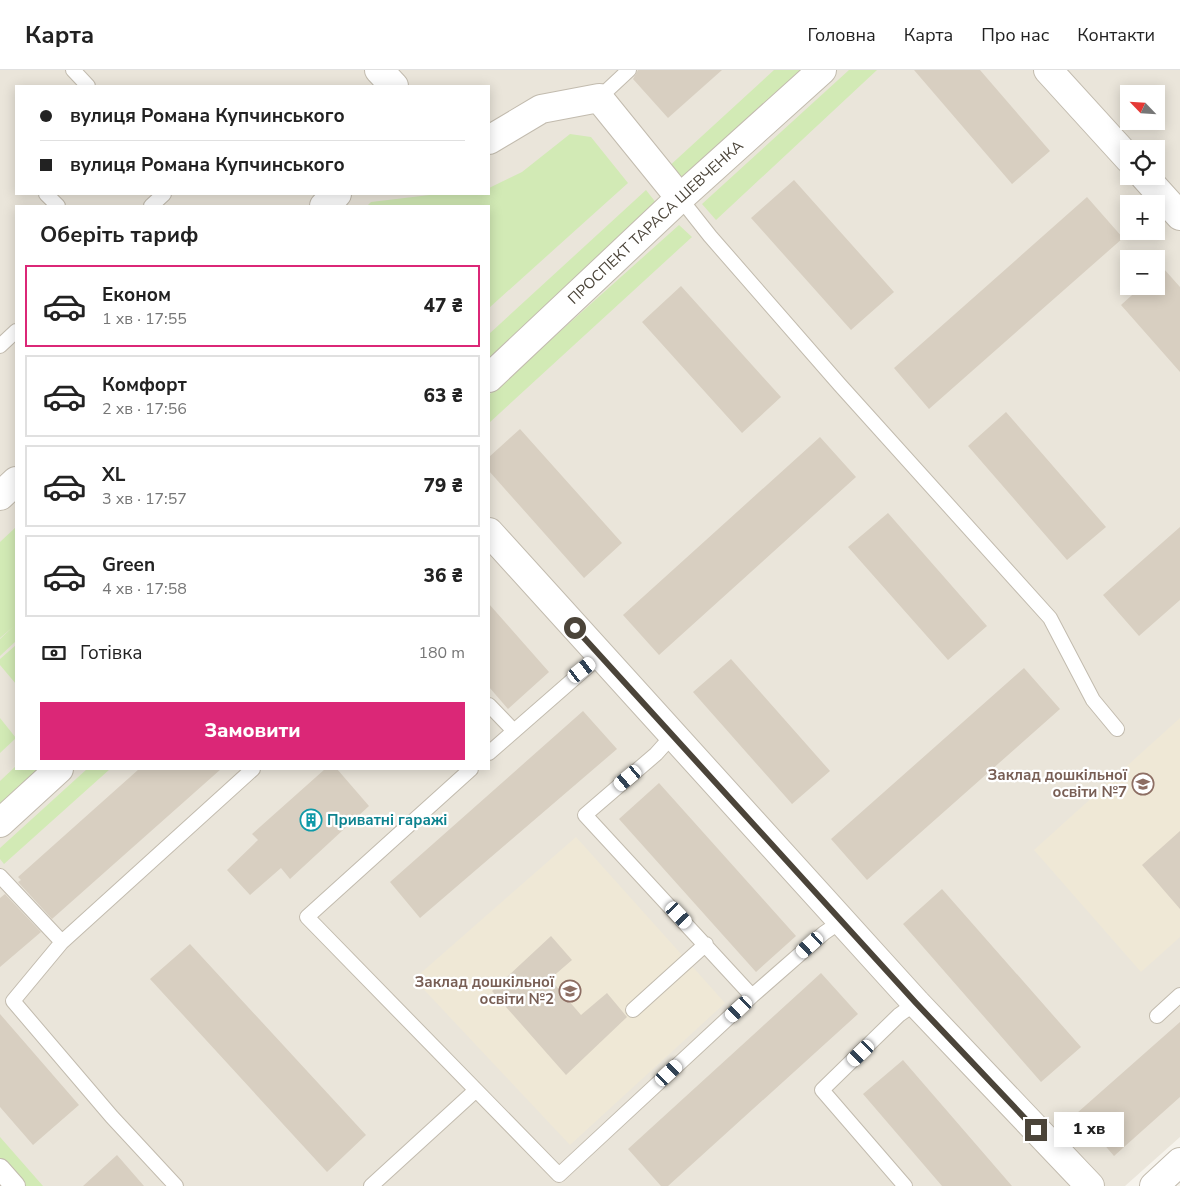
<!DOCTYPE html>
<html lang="uk">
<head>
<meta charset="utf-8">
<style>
  :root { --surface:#fff; --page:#f6f6f6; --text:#222; --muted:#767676; --line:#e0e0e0; --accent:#db2777 }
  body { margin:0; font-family:"Nunito Sans",sans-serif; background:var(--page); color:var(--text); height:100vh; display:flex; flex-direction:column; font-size:19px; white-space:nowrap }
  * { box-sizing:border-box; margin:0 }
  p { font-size:16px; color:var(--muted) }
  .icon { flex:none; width:28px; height:28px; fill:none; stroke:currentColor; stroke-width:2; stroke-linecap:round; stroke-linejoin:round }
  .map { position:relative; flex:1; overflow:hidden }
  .sheet { position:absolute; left:15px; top:135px; width:475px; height:565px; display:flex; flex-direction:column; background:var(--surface); border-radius:0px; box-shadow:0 2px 12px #0003 }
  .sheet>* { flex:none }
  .top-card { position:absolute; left:15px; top:15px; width:475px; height:110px; border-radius:0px; box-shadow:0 2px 12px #0003; display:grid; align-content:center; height:110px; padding:0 25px; background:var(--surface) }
  .needle { width:32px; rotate:295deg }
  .controls { position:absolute; left:1120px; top:15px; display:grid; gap:10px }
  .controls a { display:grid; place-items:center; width:45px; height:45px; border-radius:0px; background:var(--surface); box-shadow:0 2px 12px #0003; font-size:25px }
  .end { position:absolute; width:22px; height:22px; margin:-11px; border:6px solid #4b4439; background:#fff; box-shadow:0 0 0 2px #fff }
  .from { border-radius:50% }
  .bubble { position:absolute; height:35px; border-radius:0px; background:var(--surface); box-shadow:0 2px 12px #0003; font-size:16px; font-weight:800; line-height:35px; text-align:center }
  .car { position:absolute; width:15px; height:30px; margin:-15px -8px; border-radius:6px; box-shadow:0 0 4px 1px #0007; background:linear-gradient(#fff 24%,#345 0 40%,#fff 0 76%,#345 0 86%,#fff 0) }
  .top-card b { display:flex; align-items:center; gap:18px; height:48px; font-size:19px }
  .top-card b+b { border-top:1px solid var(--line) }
  .top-card i { width:12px; height:12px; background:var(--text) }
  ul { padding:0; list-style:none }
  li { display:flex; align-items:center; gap:15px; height:82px; margin:0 10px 8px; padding:0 15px; border:2px solid var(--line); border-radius:0px }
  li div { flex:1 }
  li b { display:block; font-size:19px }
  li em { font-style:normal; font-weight:800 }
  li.active { border-color:var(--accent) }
  li>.icon { width:45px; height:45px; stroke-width:1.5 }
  h2 { padding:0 25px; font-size:22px; line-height:60px }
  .pay { display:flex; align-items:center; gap:12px; height:55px; padding:0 25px; font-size:19px }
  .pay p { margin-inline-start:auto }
  .cta { display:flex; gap:10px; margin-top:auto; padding:10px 25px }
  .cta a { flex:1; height:58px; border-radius:0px; background:var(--accent); color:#fff; font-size:20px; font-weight:800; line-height:58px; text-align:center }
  header { display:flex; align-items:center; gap:30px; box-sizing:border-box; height:70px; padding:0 25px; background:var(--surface); border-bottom:1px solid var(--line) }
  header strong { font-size:24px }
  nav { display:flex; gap:28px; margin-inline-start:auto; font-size:18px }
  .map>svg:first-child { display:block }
</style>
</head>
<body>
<header>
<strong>Карта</strong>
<nav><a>Головна</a><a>Карта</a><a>Про нас</a><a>Контакти</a></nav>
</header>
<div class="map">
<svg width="1180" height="1116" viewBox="0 0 1180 1116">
  <rect width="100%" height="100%" fill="#f6f3ec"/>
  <path fill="#eae5da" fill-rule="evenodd" d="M 0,0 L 1180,0 L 1180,1067 L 1125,1116 L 0,1116 ZM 16,16 L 489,16 L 489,124 L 16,124 ZM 1129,24 L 1156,24 L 1156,51 L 1129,51 ZM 1129,79 L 1156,79 L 1156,106 L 1129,106 ZM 1129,134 L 1156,134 L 1156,161 L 1129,161 ZM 16,136 L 489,136 L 489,699 L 16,699 ZM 1129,189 L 1156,189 L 1156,216 L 1129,216 Z"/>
  <path fill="#efe8d6" d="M 1180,648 L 1180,867 L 1141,902 L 1034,780 Z
    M 576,767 L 725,933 L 570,1075 L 414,909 Z"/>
  <path fill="#d2eab5" d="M 774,0 L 803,0 L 680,114 L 666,99 Z
    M 849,0 L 877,0 L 716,150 L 702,134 Z
    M 570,64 L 591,67 L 628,113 L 489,238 L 489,136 L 367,136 L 371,132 L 438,124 L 489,124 L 489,118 L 522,102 Z
    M 646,120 L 657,134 L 489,291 L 489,264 Z
    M 679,155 L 692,167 L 489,353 L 489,325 Z
    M 16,457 L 16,571 L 0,586 L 0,569 L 14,556 L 0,568 L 0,472 Z
    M 16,575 L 16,614 L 0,595 L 0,589 Z
    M 0,648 L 16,668 L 0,683 Z
    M 16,696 L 16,699 L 41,699 L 0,736 L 0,711 Z
    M 87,699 L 110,699 L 4,794 L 0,789 L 0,778 Z
    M 0,1067 L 43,1116 L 25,1116 L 0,1088 Z"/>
  <path fill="#d8cfc1" d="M 638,0 L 722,0 L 668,48 L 633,9 Z
    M 914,0 L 980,0 L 1050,81 L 1012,114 Z
    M 794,110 L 894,222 L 851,260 L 751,148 Z
    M 1087,127 L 1123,168 L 929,339 L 894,298 Z
    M 1156,190 L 1180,217 L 1180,302 L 1121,235 L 1142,216 L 1156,216 Z
    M 681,216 L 781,327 L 742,363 L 642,252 Z
    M 1006,342 L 1106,457 L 1067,490 L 968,376 Z
    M 520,359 L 622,473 L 584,508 L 489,401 L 489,387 Z
    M 820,367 L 856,407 L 659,585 L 623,545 Z
    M 888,443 L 987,556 L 948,590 L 848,477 Z
    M 1180,457 L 1180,530 L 1139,566 L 1103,525 Z
    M 489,534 L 549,602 L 508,639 L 489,617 Z
    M 731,589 L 830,701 L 792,734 L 693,622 Z
    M 1024,598 L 1060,639 L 867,810 L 831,769 Z
    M 583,641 L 617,679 L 420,848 L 390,812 Z
    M 139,699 L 221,699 L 52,849 L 18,812 L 21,810 L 18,807 Z
    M 325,699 L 337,699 L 369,736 L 290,809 L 281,798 L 250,825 L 227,800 L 258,770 L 252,764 Z
    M 659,713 L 796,866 L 756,902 L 619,749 Z
    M 1180,761 L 1180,839 L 1142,795 Z
    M 942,819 L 1081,977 L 1041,1012 L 903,854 Z
    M 5,824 L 41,862 L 0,897 L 0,828 Z
    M 551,866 L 572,890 L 550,909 L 581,945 L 607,923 L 627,947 L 566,1005 L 492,921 Z
    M 190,874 L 366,1065 L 327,1102 L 150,909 Z
    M 821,903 L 858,944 L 668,1116 L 661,1116 L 628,1079 Z
    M 0,944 L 79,1035 L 33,1075 L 0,1037 Z
    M 1180,952 L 1180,1027 L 1114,1086 L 1077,1043 Z
    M 903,990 L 1012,1116 L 942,1116 L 863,1024 Z
    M 117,1085 L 144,1116 L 83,1116 Z"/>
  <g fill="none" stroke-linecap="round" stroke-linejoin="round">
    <g stroke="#c2bbae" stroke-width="16">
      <path id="service" d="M 73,0 L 88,16
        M 599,28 L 629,0
        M 46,124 L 58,136
        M 680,128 L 710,166 L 840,315 L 1050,548 L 1093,630 L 1117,659
        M 151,136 L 164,124
        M 0,276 L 16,261
        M 489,635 L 514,661
        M 673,665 L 656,684 L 585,745 L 752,926
        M 489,683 L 600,586
        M 471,699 L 307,847 L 559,1105 L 752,926 L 824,863 L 843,850
        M 0,806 L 62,872
        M 633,940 L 706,874
        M 1157,946 L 1180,925
        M 176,1116 L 112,1047 L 13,931 L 62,872 L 253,699
        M 371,1116 L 475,1021
        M 905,1116 L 822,1020 L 899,945 L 916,933"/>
    </g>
    <g stroke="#c2bbae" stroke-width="22">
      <path id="pedestrian" d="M 0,1099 L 15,1116"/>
    </g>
    <g stroke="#c2bbae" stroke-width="30">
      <g id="minor">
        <path d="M 379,0 L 394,16"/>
        <path d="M 1048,0 L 1129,89"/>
        <path d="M 489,70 L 541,39 L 599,28 L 680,128"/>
        <path d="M 1144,106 L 1180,146"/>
        <path d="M 324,136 L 337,124"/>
        <path id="s1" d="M 489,308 L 680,128 L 822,0"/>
        <path d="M 0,426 L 16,411"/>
        <path d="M 489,462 L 916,933 L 1090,1116"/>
        <path d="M 0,753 L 59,699"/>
        <path d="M 1154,1116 L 1180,1092"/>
      </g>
    </g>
    <use href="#service" stroke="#fff" stroke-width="14"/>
    <use href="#pedestrian" stroke="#fff" stroke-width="20"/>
    <use href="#minor" stroke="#fff" stroke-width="28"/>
  </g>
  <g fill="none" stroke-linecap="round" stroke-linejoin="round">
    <path stroke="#4b4439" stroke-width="6" d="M 575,558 L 916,933 L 1036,1060"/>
  </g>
  <defs>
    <g id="school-ring" transform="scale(1.125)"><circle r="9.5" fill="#fff" stroke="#8d6e63" stroke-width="1.5"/><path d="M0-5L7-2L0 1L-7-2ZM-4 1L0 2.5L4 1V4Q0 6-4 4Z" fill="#8d6e63"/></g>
    <g id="building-ring" transform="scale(1.125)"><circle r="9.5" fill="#fff" stroke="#0f9aa8" stroke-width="1.5"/><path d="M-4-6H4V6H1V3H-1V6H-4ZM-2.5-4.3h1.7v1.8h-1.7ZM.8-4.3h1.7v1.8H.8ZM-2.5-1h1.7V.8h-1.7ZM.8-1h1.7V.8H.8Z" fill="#0f9aa8"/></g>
  </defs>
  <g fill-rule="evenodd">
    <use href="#school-ring" x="1143" y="714"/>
    <use href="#building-ring" x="311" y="750"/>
    <use href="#school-ring" x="570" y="921"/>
  </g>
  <g text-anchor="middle" stroke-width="4.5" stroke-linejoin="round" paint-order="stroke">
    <g font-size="15" fill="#4b4439" stroke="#fff">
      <text dy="5" stroke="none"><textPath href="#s1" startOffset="228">ПРОСПЕКТ ТАРАСА ШЕВЧЕНКА</textPath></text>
    </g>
    <g font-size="15" font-weight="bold" fill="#785e54" stroke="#fff" text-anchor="end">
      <text x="1127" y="710">Заклад дошкільної<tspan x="1127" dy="17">освіти №7</tspan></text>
      <text x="554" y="917">Заклад дошкільної<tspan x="554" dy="17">освіти №2</tspan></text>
    </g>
    <g font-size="15" font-weight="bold" fill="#0d838f" stroke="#fff" text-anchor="start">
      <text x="327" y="755">Приватні гаражі</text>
    </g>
  </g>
</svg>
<div class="controls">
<a><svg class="needle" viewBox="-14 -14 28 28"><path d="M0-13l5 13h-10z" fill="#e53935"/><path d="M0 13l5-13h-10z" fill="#767676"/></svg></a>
<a><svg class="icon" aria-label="locate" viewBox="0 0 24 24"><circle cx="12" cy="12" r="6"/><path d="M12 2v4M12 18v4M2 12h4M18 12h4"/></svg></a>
<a>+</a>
<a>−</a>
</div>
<i class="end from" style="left:575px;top:558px"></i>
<i class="end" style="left:1036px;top:1060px"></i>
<div class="bubble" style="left:1054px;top:1042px;width:70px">1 хв</div>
<i class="car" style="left:582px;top:600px;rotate:52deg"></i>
<i class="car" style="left:628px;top:708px;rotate:230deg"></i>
<i class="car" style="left:679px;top:845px;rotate:137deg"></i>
<i class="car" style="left:810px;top:875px;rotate:228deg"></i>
<i class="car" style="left:739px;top:939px;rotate:227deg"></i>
<i class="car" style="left:861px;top:983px;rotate:226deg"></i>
<i class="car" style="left:669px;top:1003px;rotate:47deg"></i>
<div class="top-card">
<b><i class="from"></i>вулиця Романа Купчинського</b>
<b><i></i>вулиця Романа Купчинського</b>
</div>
<section class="sheet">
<h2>Оберіть тариф</h2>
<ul>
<li class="active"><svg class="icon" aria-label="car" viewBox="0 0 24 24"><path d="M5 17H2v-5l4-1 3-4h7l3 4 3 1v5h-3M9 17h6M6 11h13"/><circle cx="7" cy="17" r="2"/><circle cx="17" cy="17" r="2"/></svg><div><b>Економ</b><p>1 хв · 17:55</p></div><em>47 ₴</em></li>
<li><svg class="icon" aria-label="car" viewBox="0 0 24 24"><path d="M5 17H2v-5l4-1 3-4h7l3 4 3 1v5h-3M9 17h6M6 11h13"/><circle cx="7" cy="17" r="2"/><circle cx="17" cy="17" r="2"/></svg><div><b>Комфорт</b><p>2 хв · 17:56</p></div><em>63 ₴</em></li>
<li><svg class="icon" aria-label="car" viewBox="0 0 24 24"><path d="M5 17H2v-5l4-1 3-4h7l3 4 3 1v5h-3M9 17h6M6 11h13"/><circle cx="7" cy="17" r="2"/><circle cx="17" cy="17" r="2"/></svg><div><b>XL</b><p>3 хв · 17:57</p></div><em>79 ₴</em></li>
<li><svg class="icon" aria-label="car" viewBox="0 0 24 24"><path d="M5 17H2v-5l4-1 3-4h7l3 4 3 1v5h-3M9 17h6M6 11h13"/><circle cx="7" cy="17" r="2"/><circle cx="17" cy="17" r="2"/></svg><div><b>Green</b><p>4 хв · 17:58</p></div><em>36 ₴</em></li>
</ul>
<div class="pay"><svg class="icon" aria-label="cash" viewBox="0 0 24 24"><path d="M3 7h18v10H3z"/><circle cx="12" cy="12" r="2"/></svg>Готівка<p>180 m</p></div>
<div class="cta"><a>Замовити</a></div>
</section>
</div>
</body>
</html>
